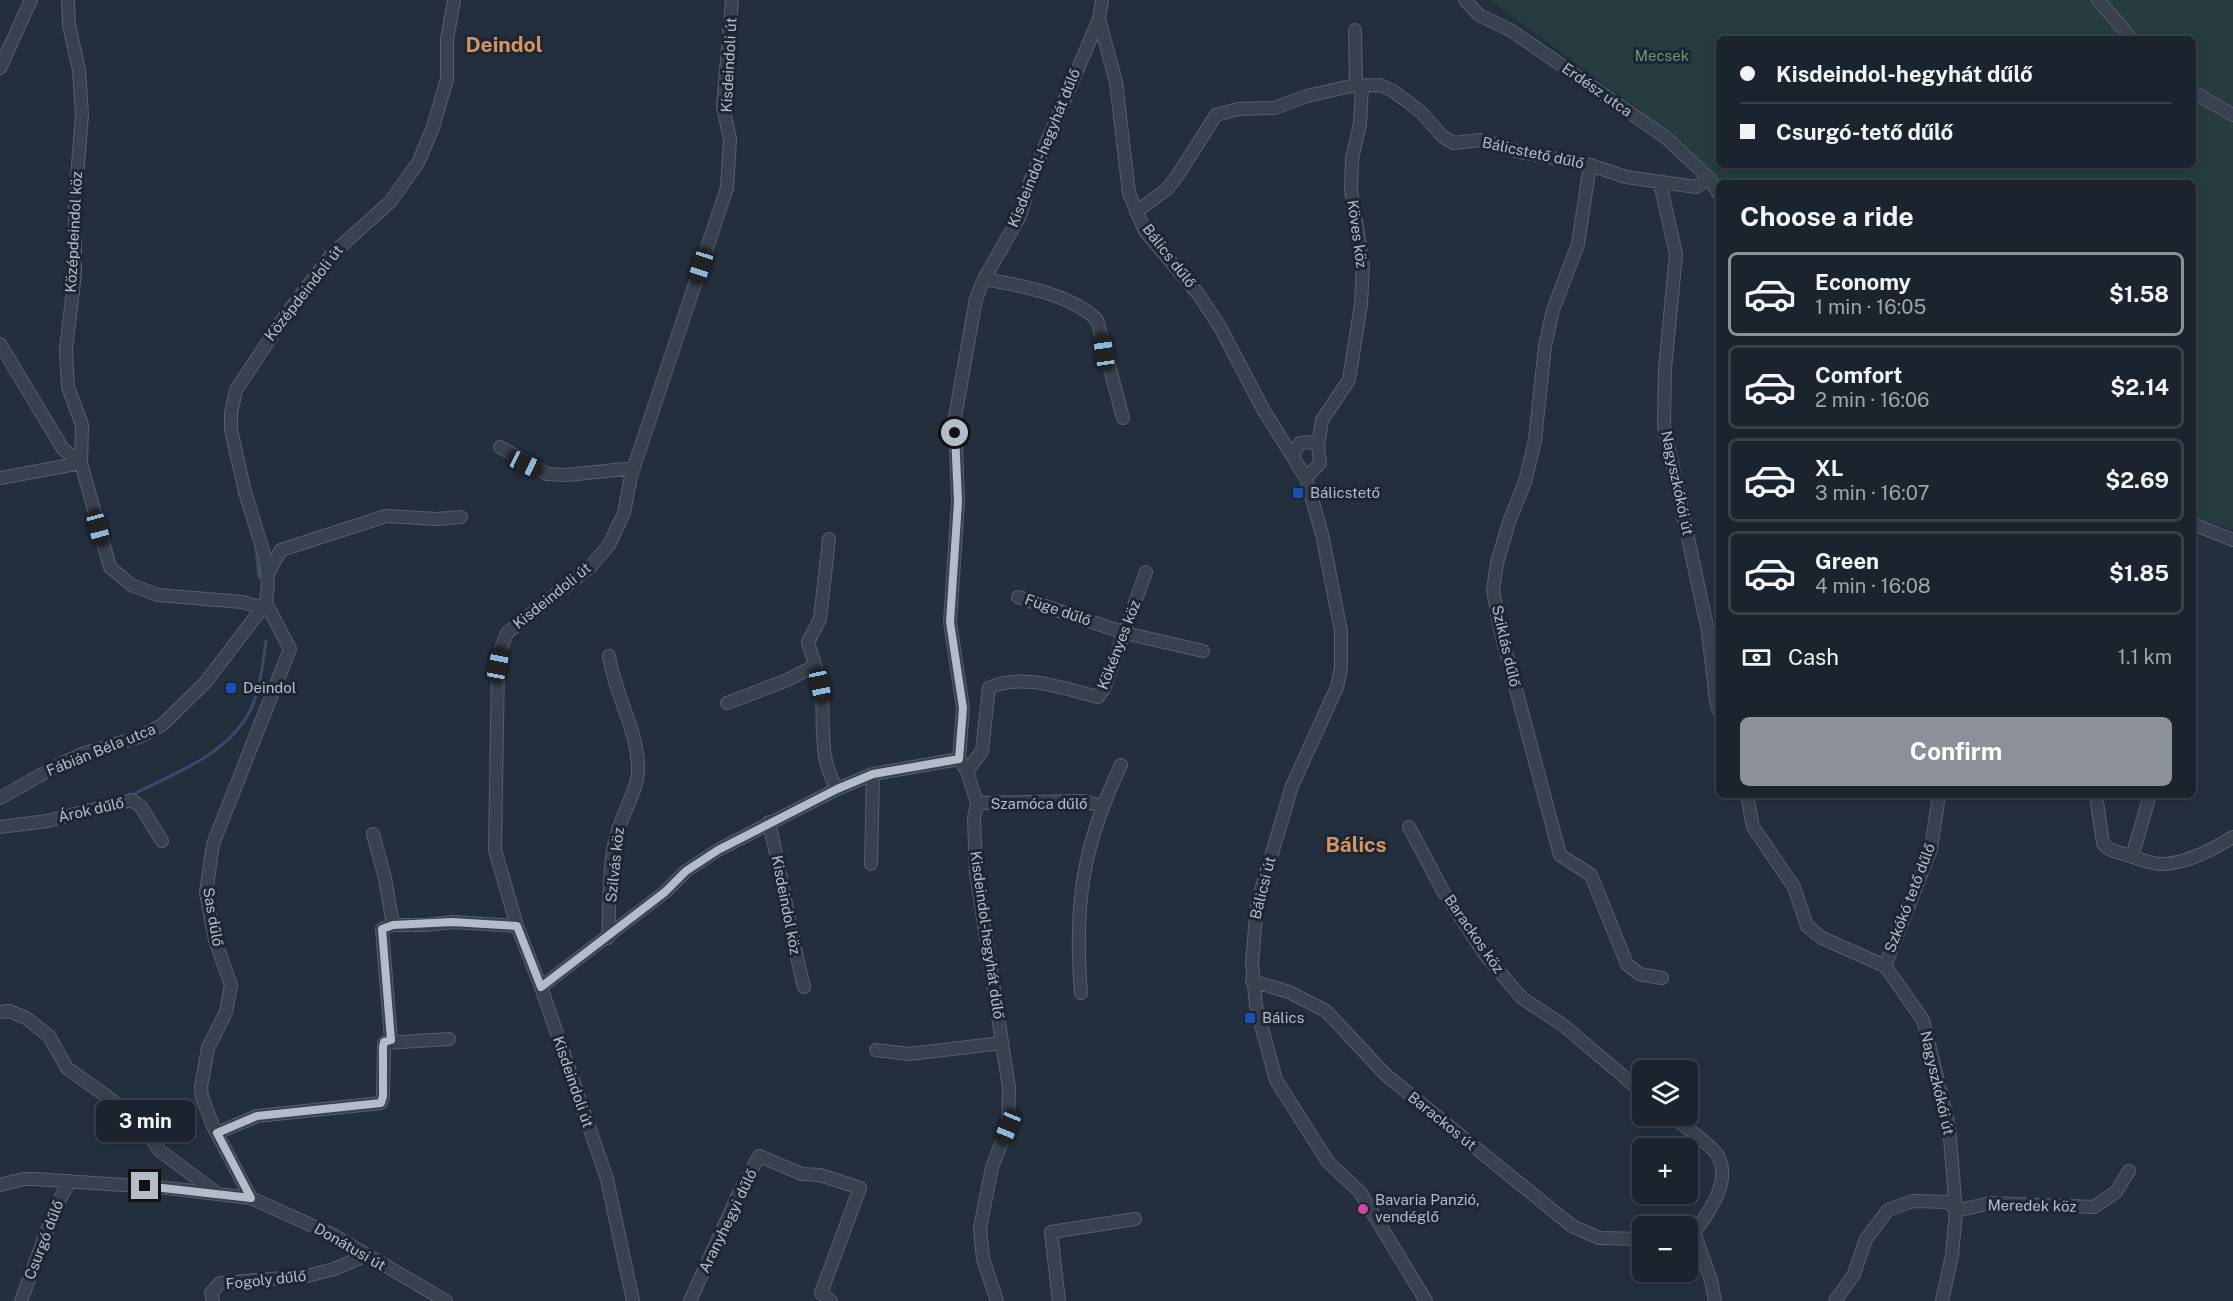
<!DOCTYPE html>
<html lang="en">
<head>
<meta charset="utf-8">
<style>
  :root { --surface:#1b232e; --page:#242b36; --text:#f1f3f6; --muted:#a0a4aa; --line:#39404a; --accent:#8c9099 }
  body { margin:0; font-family:"Public Sans",sans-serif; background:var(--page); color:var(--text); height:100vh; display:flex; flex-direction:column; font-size:22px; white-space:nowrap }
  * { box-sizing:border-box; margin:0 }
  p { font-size:20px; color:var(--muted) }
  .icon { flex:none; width:33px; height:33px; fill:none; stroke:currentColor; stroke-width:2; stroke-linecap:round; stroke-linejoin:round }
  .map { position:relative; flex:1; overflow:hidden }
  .panel { position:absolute; left:1716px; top:180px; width:480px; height:618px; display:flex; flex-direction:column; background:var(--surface); border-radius:9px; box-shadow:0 3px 9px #0003,0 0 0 2px var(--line) }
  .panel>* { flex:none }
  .banner { position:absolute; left:1716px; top:36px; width:480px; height:132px; border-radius:9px; box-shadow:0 3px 9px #0003,0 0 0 2px var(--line); display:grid; align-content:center; height:132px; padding:0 24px; background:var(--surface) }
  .fabs { position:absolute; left:1632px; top:1060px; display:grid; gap:12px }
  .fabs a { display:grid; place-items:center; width:66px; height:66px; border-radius:9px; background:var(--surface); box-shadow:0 3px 9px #0003,0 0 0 2px var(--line); font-size:30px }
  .end { position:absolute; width:27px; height:27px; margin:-14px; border:8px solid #b4bcc9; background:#111; box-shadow:0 0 0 3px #111 }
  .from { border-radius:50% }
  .bubble { position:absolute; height:42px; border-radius:9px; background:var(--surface); box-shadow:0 3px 9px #0003,0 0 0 2px var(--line); font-size:20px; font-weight:700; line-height:42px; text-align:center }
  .car { position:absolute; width:18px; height:36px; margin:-18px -9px; border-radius:8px; box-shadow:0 0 4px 2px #0007; background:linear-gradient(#222 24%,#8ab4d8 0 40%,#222 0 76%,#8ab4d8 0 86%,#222 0) }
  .banner b { display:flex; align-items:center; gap:21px; height:57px; font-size:22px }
  .banner b+b { border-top:2px solid var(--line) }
  .banner i { width:15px; height:15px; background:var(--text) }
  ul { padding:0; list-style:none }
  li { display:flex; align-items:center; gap:18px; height:84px; margin:0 12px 9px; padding:0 12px; border:3px solid var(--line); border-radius:9px }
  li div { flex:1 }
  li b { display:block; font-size:22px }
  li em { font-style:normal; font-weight:700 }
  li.active { border-color:var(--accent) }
  li>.icon { width:54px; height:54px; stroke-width:1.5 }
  h2 { padding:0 24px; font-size:27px; line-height:72px }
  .pay { display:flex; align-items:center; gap:15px; height:66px; padding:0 24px; font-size:22px }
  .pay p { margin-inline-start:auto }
  .button { display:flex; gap:12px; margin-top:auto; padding:12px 24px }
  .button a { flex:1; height:69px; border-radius:9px; background:var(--accent); color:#fff; font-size:24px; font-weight:700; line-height:69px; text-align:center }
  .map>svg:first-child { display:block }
</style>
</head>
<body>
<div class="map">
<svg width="2233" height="1301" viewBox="0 0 2233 1301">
  <rect width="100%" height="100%" fill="#242f3e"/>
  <path fill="#263c3f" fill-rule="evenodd" d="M 1490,0 L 2233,0 L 2233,529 L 2193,517 L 2193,183 L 1719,184 L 1650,118 ZM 1719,39 L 2193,39 L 2193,165 L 1719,165 Z"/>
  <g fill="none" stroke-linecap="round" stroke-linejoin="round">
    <path stroke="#394c67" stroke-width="3" d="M 256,547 L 259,577
      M 136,793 C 177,772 229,754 251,709 C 260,689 263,663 266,641"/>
    <g stroke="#565f6c" stroke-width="14">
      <path id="minor" d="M 1102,0 L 1099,19 L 1116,82 L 1129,193 L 1145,231 L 1199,295 L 1220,327 L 1263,409 L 1306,478 L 1322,534 L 1341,631 L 1341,668 L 1337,687 L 1292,786 L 1257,904 L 1252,962 L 1256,1006 L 1276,1080 L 1328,1162 L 1360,1192 L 1426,1301
        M 1465,0 L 1479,15 L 1512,31 L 1665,137 L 1709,178 L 1719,194
        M 2098,0 L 2132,39
        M 1355,30 L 1356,86
        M 0,68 L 31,0
        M 2193,92 L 2233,115
        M 1590,165 L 1578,244 L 1553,310 L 1545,346 L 1535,440 L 1525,482 L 1509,522 L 1497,563 L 1493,590 L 1500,629 L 1560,855 L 1591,875 L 1627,964 L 1639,974 L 1662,978
        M 1660,183 L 1676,254 L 1665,369 L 1664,426 L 1708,631 L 1716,701 L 1719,711
        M 1136,212 L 1167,189 L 1178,175 L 1216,115 L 1238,109 L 1274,108 L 1307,96 L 1351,86 L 1380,85 L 1393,91 L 1421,112 L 1443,137 L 1454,143 L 1480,140 L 1520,152 L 1590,165 L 1626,177 L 1696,187 L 1709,178
        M 984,279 C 1019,285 1071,294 1097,320 L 1123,418
        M 0,344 L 63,449 L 81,463 L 110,567 L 131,585 L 158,595 L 242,602 L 263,608
        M 1318,446 L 1322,420 L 1349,380 L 1361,304 L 1363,265 L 1351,190 L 1352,159 L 1360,124 L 1362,86
        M 500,447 L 547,474 L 567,475 L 634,468
        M 1292,456 L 1300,443 L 1311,442 L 1318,446 L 1320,463 L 1306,478
        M 0,478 L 81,463 L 82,425 L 68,387 L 66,349 L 75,273 L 75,204 L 82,114 L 79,70 L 69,25 L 68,0
        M 2193,524 L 2233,540
        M 829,539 L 820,619 L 808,642 C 813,660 821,679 822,697 C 824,731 819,758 837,789
        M 267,575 L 281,550 L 386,516 L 437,519 L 461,517
        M 1018,597 L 1125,633 L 1203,651
        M 727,703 L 785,681 L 815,666
        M 967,771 L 982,751 L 989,688 C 1022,672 1065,689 1098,697 L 1104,689 L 1146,572
        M 1747,795 L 1753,827 L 1794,887 L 1807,926 L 1822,938 L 1885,966 L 1923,1020 L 1949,1126 L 1956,1211 L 1952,1255 L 1942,1301
        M 2096,795 L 2103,843 C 2108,851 2118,852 2127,855 C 2136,858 2149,863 2159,864 C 2184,865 2212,850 2233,837
        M 0,798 L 62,763 L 85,753 L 139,737 L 162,725 L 205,683 L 266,603 L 268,584 L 265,557 L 245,492 L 231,430 L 231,413 L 236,390 L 285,316 L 331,255 L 390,202 L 418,163 L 433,127 L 447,79 L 447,40 L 454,0
        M 977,803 L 1084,801 L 1101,806
        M 769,822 C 782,877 790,932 804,987
        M 0,827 L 47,821 L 132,800 L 141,807 L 162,841
        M 1409,827 L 1443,891 L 1486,956 L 1522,998 L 1563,1025 L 1642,1092
        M 373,834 L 385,878 L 393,925
        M 2132,857 L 2150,795
        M 871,864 L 873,774
        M 608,938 C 610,907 608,872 615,841 C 619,820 638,789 638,772 C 639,731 615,696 609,656
        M 1885,966 L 1931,849 L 1939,795
        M 1252,981 L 1289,992 L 1326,1011 L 1386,1075 L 1572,1226 L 1599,1238 L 1642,1239
        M 541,987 L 665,892 L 686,871 L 718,850 L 837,789 L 873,774 L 959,759
        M 1081,993 C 1074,904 1082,847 1121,765
        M 0,1012 L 9,1011 L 26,1018 L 49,1036 L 67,1068 L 120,1106 L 141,1124 L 160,1151 L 218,1194
        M 391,1040 L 382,929 L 393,925 L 426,925 L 452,922 L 517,926
        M 876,1050 L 909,1054 L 1002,1043
        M 1672,1116 C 1683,1126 1711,1144 1718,1156 C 1732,1182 1708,1213 1694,1233
        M 217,1133 L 257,1116 L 381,1103 L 383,1096 L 384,1043 L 449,1039
        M 0,1185 L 24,1179 L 35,1179 L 167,1188 L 251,1198 L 335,1236 L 446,1301
        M 251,1198 L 213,1126 L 202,1097 L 201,1087 L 208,1048 L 226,1012 L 231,985 L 215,940 L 206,893 L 213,844 L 290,649 L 266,603
        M 1688,1234 L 1694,1233 L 1711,1280 L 1715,1301
        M 21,1301 L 57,1204 L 70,1181
        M 213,1301 L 211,1293 L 220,1283 L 307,1276 L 334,1269 L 365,1256
        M 633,1301 L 607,1179 L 541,987 L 517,926 L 495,850 L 498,665 L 502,646 L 507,633 L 590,567 L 609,545 L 624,513 L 631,476 L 727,188 L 730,139 L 723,107 L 732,0
        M 690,1301 L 739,1193 L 759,1156 L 802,1174 L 820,1175 L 860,1188 L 821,1293 L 831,1301
        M 997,1301 L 983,1259 L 980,1228 L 992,1167 L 1008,1127 L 1009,1088 L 976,872 L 974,818 L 977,803 L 967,771 L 959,759 L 963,708 L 950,622 L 958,502 L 955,417 L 976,299 L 984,279 L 1020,216 L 1031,179 L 1099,19
        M 1059,1301 L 1051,1232 L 1135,1219
        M 1835,1301 L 1854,1274 L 1866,1239 L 1888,1210 L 1913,1201 L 1949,1202 L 1956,1211 L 1990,1203 L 2094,1207 L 2116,1192 L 2129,1171"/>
    </g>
    <use href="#minor" stroke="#38414e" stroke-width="12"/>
  </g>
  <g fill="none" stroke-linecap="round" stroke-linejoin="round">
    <path stroke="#b4bcc9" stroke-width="8" d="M 145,1186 L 251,1198 L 217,1133 L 257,1116 L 381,1103 L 383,1096 L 383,1047 L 384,1042 L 391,1040 L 382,929 L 393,925 L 452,922 L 517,926 L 541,987 L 665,892 L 686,871 L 718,850 L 837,789 L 873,774 L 959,759 L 963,708 L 950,622 L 958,502 L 955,433"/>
  </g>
  <g fill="#1a4fb4" stroke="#1d2633" stroke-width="2">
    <rect x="1292" y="487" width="12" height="12" rx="3"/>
    <rect x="225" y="682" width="12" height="12" rx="3"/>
    <rect x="1244" y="1012" width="12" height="12" rx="3"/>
  </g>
  <circle fill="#d1479c" stroke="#1d2633" stroke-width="2" cx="1363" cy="1209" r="6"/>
  <g text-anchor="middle" stroke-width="6" stroke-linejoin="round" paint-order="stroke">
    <g font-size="15" fill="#6b9a76" stroke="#1d2633">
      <text x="1662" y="61">Mecsek</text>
    </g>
    <g font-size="15" fill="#b4bcc9" stroke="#1d2633">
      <text transform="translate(729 65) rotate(-87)" y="5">Kisdeindoli út</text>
      <text transform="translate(1597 90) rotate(35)" y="5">Erdész utca</text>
      <text transform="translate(1044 148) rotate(-68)" y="5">Kisdeindol-hegyhát dűlő</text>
      <text transform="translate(1533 153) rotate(12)" y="5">Bálicstető dűlő</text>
      <text transform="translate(74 232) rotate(-87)" y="5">Középdeindol köz</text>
      <text transform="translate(1357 234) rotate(82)" y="5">Köves köz</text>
      <text transform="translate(1169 256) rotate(52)" y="5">Bálics dűlő</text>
      <text transform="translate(304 293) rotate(-52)" y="5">Középdeindoli út</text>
      <text transform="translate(1677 483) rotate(78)" y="5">Nagyszkókói út</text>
      <text transform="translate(552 596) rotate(-39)" y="5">Kisdeindoli út</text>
      <text transform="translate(1058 610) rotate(19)" y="5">Füge dűlő</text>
      <text transform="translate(1119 645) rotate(-69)" y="5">Kökényes köz</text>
      <text transform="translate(1506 646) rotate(77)" y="5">Sziklás dűlő</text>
      <text transform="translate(101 750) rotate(-22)" y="5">Fábián Béla utca</text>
      <text x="1039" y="809">Szamóca dűlő</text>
      <text transform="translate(91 810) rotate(-13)" y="5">Árok dűlő</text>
      <text transform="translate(615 865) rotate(-84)" y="5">Szilvás köz</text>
      <text transform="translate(1263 888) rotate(-76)" y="5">Bálicsi út</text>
      <text transform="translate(1910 898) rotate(-69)" y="5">Szkókó tető dűlő</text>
      <text transform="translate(786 905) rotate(79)" y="5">Kisdeindol köz</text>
      <text transform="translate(213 917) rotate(80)" y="5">Sas dűlő</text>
      <text transform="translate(1474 934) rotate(55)" y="5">Barackos köz</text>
      <text transform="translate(987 935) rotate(82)" y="5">Kisdeindol-hegyhát dűlő</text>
      <text transform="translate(573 1082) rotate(71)" y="5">Kisdeindoli út</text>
      <text transform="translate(1937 1083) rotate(77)" y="5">Nagyszkókói út</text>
      <text transform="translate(1442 1121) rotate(39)" y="5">Barackos út</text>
      <text transform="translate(2032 1206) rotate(1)" y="5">Meredek köz</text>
      <text transform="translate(728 1221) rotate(-64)" y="5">Aranyhegyi dűlő</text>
      <text transform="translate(44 1240) rotate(-69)" y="5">Csurgó dűlő</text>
      <text transform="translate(350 1247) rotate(30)" y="5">Donátusi út</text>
      <text transform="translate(266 1280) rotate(-6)" y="5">Fogoly dűlő</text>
    </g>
    <g font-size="15" fill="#b4bcc9" stroke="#1d2633" text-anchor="start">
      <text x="1310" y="498">Bálicstető</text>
      <text x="243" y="693">Deindol</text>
      <text x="1262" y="1023">Bálics</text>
      <text x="1375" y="1205">Bavaria Panzió,<tspan x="1375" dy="17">vendéglő</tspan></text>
    </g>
    <g font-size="21" font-weight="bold" fill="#d59563" stroke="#1d2633">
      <text x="504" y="52">Deindol</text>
      <text x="1356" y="852">Bálics</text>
    </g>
  </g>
</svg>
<div class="fabs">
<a><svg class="icon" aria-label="layers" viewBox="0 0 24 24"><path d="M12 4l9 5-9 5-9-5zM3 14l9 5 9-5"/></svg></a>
<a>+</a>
<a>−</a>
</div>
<i class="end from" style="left:955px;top:433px"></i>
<i class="end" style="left:145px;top:1186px"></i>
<div class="bubble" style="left:96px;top:1100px;width:99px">3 min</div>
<i class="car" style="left:701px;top:266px;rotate:198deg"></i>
<i class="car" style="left:1104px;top:352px;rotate:352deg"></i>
<i class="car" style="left:525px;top:464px;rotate:115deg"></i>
<i class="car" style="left:98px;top:528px;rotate:165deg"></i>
<i class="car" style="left:498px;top:665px;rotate:11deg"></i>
<i class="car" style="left:820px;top:685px;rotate:168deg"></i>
<i class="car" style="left:1008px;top:1127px;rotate:202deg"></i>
<div class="banner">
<b><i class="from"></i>Kisdeindol-hegyhát dűlő</b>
<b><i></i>Csurgó-tető dűlő</b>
</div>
<section class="panel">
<h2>Choose a ride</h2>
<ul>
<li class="active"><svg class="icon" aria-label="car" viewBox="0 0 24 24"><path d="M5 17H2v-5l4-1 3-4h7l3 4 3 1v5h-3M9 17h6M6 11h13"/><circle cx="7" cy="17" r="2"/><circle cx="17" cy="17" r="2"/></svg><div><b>Economy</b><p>1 min · 16:05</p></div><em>$1.58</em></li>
<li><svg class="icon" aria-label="car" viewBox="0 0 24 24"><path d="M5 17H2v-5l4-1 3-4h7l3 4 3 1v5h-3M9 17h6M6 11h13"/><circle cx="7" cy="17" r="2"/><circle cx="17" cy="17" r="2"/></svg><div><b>Comfort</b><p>2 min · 16:06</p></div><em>$2.14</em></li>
<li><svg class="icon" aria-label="car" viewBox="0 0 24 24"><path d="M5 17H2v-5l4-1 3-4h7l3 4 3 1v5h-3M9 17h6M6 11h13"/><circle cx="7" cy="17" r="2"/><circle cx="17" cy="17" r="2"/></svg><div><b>XL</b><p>3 min · 16:07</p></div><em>$2.69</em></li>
<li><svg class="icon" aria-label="car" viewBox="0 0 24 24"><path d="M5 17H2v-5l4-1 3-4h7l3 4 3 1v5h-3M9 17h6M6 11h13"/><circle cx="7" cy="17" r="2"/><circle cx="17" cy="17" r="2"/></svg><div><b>Green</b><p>4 min · 16:08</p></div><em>$1.85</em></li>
</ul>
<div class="pay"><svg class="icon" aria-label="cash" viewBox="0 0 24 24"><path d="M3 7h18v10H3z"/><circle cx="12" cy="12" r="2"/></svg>Cash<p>1.1 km</p></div>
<div class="button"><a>Confirm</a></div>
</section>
</div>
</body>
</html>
